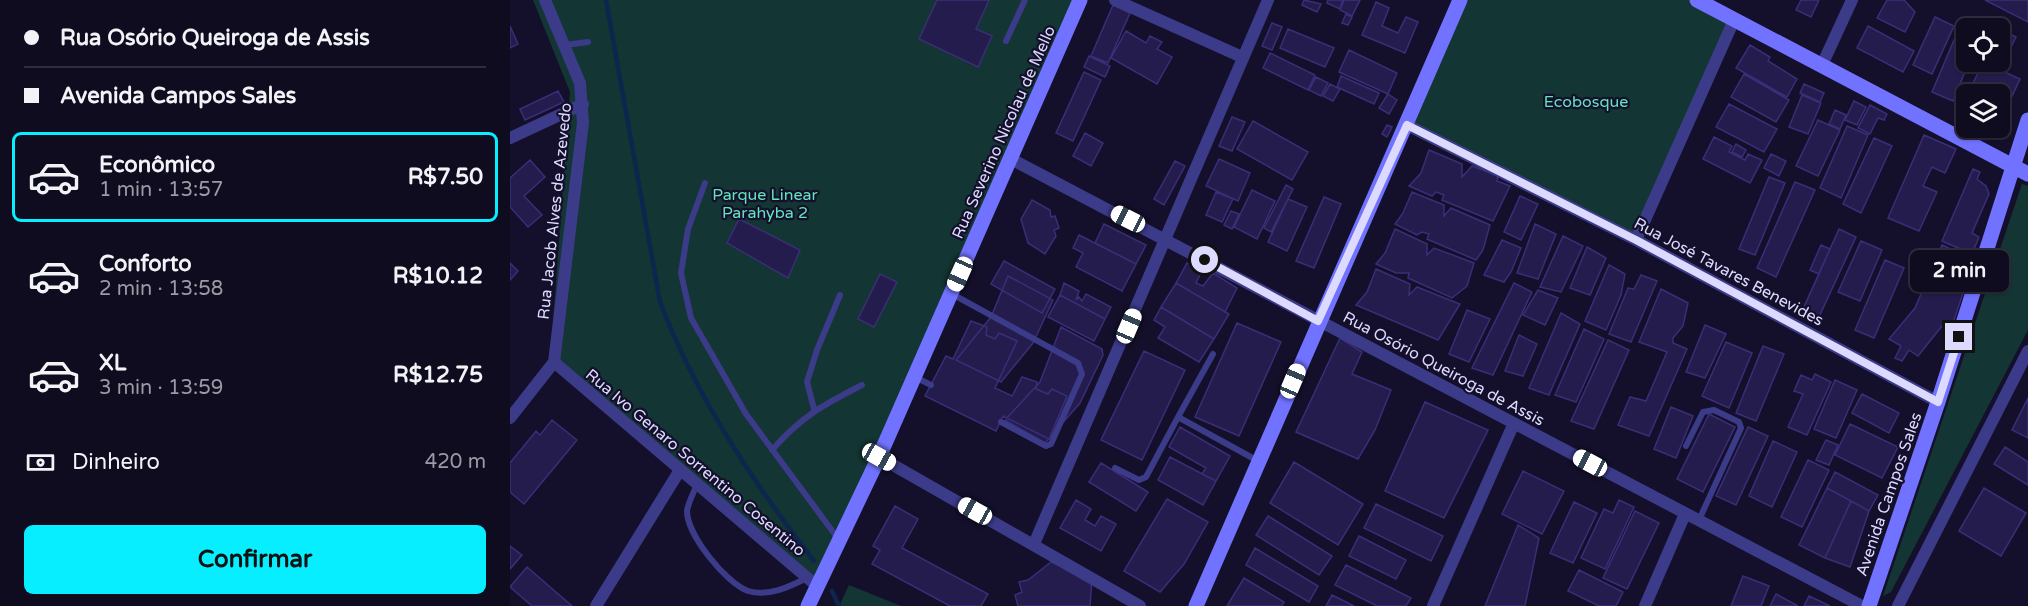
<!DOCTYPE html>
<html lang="pt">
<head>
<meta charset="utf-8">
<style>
  :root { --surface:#0f0c20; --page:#181529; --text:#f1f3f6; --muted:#9b9ba5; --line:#2f2c3e; --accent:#06eeff }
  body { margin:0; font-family:"Varela Round",sans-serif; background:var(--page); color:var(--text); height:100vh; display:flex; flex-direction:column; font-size:22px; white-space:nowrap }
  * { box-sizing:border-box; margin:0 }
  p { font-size:20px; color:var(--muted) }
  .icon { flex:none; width:33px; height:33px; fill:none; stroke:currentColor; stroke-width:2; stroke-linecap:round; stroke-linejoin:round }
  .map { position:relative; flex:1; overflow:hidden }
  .side { display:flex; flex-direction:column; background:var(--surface); width:510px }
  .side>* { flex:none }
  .top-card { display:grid; align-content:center; height:132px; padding:0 24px; background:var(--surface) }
  .tools { position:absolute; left:1446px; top:18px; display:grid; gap:12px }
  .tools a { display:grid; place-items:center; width:54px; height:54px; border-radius:9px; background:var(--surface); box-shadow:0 2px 4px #0004,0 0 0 2px var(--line); font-size:30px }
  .end { position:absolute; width:27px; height:27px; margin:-14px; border:8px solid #dddaff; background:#111; box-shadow:0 0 0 3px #111 }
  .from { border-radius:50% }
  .bubble { position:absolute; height:42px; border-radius:9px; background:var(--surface); box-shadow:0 2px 4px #0004,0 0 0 2px var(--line); font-size:20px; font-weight:700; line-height:42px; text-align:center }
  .car { position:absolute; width:18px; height:36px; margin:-18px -9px; border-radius:8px; box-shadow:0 0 4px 2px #0007; background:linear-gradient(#fff 24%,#345 0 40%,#fff 0 76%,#345 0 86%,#fff 0) }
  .top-card b { display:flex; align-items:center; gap:21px; height:57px; font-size:22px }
  .top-card b+b { border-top:2px solid var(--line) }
  .top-card i { width:15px; height:15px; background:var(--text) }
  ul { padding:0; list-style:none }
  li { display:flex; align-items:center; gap:18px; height:90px; margin:0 12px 9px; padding:0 12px; border:3px solid transparent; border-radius:9px }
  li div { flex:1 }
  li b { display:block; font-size:22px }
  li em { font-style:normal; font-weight:700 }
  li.on { border-color:var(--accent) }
  li>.icon { width:54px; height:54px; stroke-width:1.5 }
  .pay { display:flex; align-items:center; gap:15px; height:66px; padding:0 24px; font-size:22px }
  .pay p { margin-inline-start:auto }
  .button { display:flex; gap:12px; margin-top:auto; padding:12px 24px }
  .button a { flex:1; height:69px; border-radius:9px; background:var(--accent); color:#111; font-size:24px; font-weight:700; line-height:69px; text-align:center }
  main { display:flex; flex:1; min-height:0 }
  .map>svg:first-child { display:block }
</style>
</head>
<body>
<main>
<section class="side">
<div class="top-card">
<b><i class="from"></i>Rua Osório Queiroga de Assis</b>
<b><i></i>Avenida Campos Sales</b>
</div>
<ul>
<li class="on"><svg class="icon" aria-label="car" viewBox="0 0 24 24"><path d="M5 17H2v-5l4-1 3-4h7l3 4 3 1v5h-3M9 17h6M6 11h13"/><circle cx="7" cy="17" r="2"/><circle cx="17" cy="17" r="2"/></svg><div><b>Econômico</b><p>1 min · 13:57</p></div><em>R$7.50</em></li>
<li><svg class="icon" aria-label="car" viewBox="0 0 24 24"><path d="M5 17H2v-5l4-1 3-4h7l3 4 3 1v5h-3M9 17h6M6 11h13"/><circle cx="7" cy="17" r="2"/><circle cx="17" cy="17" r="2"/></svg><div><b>Conforto</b><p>2 min · 13:58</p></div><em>R$10.12</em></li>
<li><svg class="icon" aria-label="car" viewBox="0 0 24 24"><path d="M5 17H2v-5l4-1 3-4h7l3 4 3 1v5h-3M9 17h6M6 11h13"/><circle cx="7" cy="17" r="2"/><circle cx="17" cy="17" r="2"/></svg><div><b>XL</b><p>3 min · 13:59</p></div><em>R$12.75</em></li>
</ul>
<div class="pay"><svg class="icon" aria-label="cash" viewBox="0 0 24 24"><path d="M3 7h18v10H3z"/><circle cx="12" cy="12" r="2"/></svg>Dinheiro<p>420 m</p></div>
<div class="button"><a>Confirmar</a></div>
</section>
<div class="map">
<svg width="1518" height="606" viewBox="0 0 1518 606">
  <rect width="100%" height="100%" fill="#14102b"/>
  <path fill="#133533" d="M 23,0 L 569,0 L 305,590 L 40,363 L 60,92 Z
    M 950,0 L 1187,0 L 1224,20 L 1126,240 L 897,125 Z
    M 1512,184 L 1518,186 L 1518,330 L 1381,592 L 1373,596 Z
    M 339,585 L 391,606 L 329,606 Z"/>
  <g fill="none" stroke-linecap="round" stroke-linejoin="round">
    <path stroke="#0c264e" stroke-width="4.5" d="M 96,0 L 150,302 C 186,396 242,481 304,561
      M 322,591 L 329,606"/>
  </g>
  <path fill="#241c4c" stroke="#3a2e78" stroke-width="1.5" d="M 427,0 L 479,0 L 466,29 L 482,36 L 468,67 L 409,39 Z
    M 794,0 L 811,4 L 807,12 L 792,5 Z
    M 818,0 L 833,0 L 830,9 L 817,3 Z
    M 834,0 L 850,0 L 842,16 L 830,10 Z
    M 1291,0 L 1309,0 L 1301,17 L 1286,10 Z
    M 1377,0 L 1394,0 L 1405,12 L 1395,32 L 1367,18 Z
    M 1475,0 L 1518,0 L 1518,22 Z
    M 866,2 L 879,8 L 872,26 L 888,33 L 896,17 L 908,22 L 895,53 L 852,35 Z
    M 603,5 L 620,13 L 598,63 L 581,56 Z
    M 836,14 L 842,17 L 838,25 L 832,23 Z
    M 1425,17 L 1444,26 L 1422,74 L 1403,65 Z
    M 1473,21 L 1488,28 L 1469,28 Z
    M 762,23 L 772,27 L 762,50 L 752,46 Z
    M 0,26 L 8,44 L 0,48 Z
    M 1358,26 L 1404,51 L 1393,72 L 1347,48 Z
    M 778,29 L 824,48 L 815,67 L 770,48 Z
    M 1490,29 L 1506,37 L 1498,53 L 1490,48 Z
    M 616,31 L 636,43 L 640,36 L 652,42 L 647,49 L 662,57 L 647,84 L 601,58 Z
    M 1444,40 L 1456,45 L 1456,62 L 1459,62 L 1443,101 L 1422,92 Z
    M 1240,45 L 1260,57 L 1258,61 L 1287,79 L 1277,97 L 1226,68 Z
    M 839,50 L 887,73 L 878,94 L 829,72 Z
    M 760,53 L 805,75 L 798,90 L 753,68 Z
    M 579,56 L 600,66 L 595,77 L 574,67 Z
    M 1473,62 L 1510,79 L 1490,122 L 1490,94 L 1458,94 Z
    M 574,72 L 591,80 L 563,141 L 546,133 Z
    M 1234,74 L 1279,100 L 1266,122 L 1221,97 Z
    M 831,76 L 869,93 L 864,104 L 827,87 Z
    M 806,77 L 818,83 L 811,96 L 799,90 Z
    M 820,84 L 830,89 L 823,101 L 813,96 Z
    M 1294,84 L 1314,93 L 1310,102 L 1290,93 Z
    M 48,91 L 54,102 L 15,120 L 10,109 Z
    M 878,94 L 887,100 L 879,114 L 869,108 Z
    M 1292,95 L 1311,103 L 1298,134 L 1279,127 Z
    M 1344,101 L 1356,107 L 1347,125 L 1335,120 Z
    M 1219,104 L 1267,129 L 1254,152 L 1206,127 Z
    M 1360,105 L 1377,114 L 1374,120 L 1368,118 L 1360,134 L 1348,128 Z
    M 1325,110 L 1336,115 L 1330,129 L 1319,124 Z
    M 722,117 L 735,122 L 722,151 L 709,146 Z
    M 1308,120 L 1330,130 L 1308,176 L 1286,166 Z
    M 743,121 L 798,152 L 782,180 L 727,149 Z
    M 877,125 L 882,127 L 877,137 L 872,134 Z
    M 1337,126 L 1358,135 L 1331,198 L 1310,188 Z
    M 575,133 L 593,143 L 581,166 L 563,156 Z
    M 1414,135 L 1446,149 L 1435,173 L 1422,167 L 1413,186 L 1427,192 L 1409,231 L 1378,218 Z
    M 1204,137 L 1222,146 L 1219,152 L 1235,160 L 1238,154 L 1252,160 L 1240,183 L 1193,159 Z
    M 1364,138 L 1382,146 L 1351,213 L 1333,204 Z
    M 1226,144 L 1236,150 L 1232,157 L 1222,152 Z
    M 919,150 L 952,164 L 952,177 L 962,166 L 988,176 L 987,181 L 1000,186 L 983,221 L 932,200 L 934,195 L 926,192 L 922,196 L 899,186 L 911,173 Z
    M 1261,154 L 1276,161 L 1269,176 L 1254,168 Z
    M 709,159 L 740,173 L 728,201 L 696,186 Z
    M 20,160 L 35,177 L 14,196 L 32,215 L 18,227 L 0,207 L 0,178 Z
    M 665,161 L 675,166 L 654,205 L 644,199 Z
    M 1463,169 L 1470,172 L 1467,179 L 1476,186 L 1479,194 L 1462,233 L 1469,237 L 1462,254 L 1432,241 Z
    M 1259,177 L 1275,183 L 1245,255 L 1229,249 Z
    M 1285,182 L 1305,190 L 1266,277 L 1247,268 Z
    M 776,185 L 783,189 L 761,232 L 754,228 Z
    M 742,190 L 765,201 L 747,239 L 724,227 Z
    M 706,192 L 723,199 L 712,222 L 696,215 Z
    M 902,192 L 934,205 L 934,216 L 941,208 L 980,225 L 973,250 L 966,260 L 917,239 L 919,234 L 912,232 L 907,235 L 885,224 L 893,213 Z
    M 1010,196 L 1028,204 L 1011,240 L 994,232 Z
    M 814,197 L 831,204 L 804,268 L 786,261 Z
    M 778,199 L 797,207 L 777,251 L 758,242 Z
    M 522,200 L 540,210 L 541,217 L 545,216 L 549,228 L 544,230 L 546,236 L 535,254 L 518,243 L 511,219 Z
    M 721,211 L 729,214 L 722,229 L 714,225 Z
    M 229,219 L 290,250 L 278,278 L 217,243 Z
    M 594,224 L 636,245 L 626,264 L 585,243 Z
    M 1025,224 L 1046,234 L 1028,279 L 1007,273 Z
    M 885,229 L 917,244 L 917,255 L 924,248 L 964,263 L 957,286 L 942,298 L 898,278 L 899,273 L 886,273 L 866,264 L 875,253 Z
    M 1329,229 L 1346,237 L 1309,317 L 1293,309 Z
    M 1329,229 L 1346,237 L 1309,317 L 1293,309 L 1309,274 L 1300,270 L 1311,245 L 1320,249 Z
    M 569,235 L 626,264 L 612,291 L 566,267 L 573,253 L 563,248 Z
    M 1053,236 L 1073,246 L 1051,292 L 1030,287 Z
    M 992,240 L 1011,248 L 1001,272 L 994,282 L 974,275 Z
    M 1351,241 L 1372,250 L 1350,301 L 1328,292 Z
    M 1351,241 L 1372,250 L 1350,301 L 1328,292 Z
    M 1311,245 L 1320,249 L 1309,274 L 1300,270 Z
    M 1432,245 L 1464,260 L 1441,329 L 1432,326 L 1408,356 L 1399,350 L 1392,361 L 1385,358 L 1391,346 L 1379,339 L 1405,308 Z
    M 1077,247 L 1096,258 L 1080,295 L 1060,288 Z
    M 1375,260 L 1394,268 L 1364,338 L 1345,330 Z
    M 494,261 L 545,289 L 532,313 L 481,284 Z
    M 0,263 L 8,271 L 0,280 Z
    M 677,263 L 693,269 L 686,283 L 693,286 L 703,273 L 727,288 L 715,312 L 666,283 Z
    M 1099,265 L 1115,274 L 1111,295 L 1096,330 L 1075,321 Z
    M 866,269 L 900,284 L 899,295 L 907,287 L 950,304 L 928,340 L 846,305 L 857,292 Z
    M 370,274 L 387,282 L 364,327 L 348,319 Z
    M 1131,275 L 1147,281 L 1121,342 L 1099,334 L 1118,288 L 1124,289 Z
    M 498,276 L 543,300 L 523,343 L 491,382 L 446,360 L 481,317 Z
    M 554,283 L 569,291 L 566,300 L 569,297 L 572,301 L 576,294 L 601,307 L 595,319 L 550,295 Z
    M 666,283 L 719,314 L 704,339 L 651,307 Z
    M 1004,283 L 1022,292 L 983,375 L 962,368 Z
    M 1151,289 L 1178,303 L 1173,326 L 1163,338 L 1163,343 L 1177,349 L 1139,436 L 1108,425 L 1120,397 L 1136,401 L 1157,352 L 1129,342 Z
    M 1028,290 L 1048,298 L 1035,325 L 1013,315 Z
    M 550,295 L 595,319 L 584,341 L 538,317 Z
    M 651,307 L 704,339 L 689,362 L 648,338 L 655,327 L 644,320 Z
    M 957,310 L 980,319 L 959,362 L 939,354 Z
    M 1051,313 L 1070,324 L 1039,395 L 1019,388 Z
    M 461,321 L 477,327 L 476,335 L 485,339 L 489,333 L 507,341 L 485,388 L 502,396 L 512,377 L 527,382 L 526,389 L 538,394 L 542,389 L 557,396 L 539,439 L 493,416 L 486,431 L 415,396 L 436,356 L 443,359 Z
    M 727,323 L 771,342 L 729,436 L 685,417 Z
    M 1195,325 L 1216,334 L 1195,378 L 1176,372 Z
    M 551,327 L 592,349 L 593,355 L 570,403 L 535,443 L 495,420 L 530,382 Z
    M 1074,329 L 1094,339 L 1066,402 L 1045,395 Z
    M 1009,335 L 1027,344 L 1013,376 L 995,371 Z
    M 830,338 L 852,352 L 842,374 L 881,390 L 865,430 L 848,459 L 786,432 Z
    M 1098,340 L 1119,350 L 1084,429 L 1061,421 Z
    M 1216,342 L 1242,353 L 1219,408 L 1192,396 Z
    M 1253,346 L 1274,354 L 1246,421 L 1226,413 Z
    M 634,351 L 675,370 L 632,460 L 591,440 Z
    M 1305,374 L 1321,382 L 1297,435 L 1278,427 L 1293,394 L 1284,391 L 1291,375 L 1302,380 Z
    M 1325,380 L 1347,390 L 1326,438 L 1304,429 Z
    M 1352,394 L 1389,413 L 1379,433 L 1342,413 Z
    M 1518,398 L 1518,438 L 1502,430 Z
    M 915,402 L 978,430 L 934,518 L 875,491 Z
    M 1161,407 L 1183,416 L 1166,458 L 1144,449 Z
    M 1199,414 L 1225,427 L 1193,492 L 1167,479 Z
    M 42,420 L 67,440 L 14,504 L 0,492 L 0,463 L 26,431 L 30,435 Z
    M 1340,424 L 1388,447 L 1372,478 L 1325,455 Z
    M 670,427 L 720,456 L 706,481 L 692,474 L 696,468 L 659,447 Z
    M 1238,427 L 1258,436 L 1226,505 L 1206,496 Z
    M 1316,440 L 1328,445 L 1319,465 L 1306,460 Z
    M 1263,441 L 1287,452 L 1262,507 L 1239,496 Z
    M 1495,447 L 1518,462 L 1518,485 L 1484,464 Z
    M 660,457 L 706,481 L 693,505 L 648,480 Z
    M 1298,460 L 1319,470 L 1292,527 L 1271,517 Z
    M 784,462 L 853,504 L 828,545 L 760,503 Z
    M 591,463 L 638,492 L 626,511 L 579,482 Z
    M 1013,471 L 1054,491 L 1032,534 L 992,514 Z
    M 1325,472 L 1368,495 L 1359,511 L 1317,488 Z
    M 1317,488 L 1341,501 L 1315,558 L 1289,545 Z
    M 1474,488 L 1516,513 L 1491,556 L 1449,531 Z
    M 657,499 L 698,522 L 674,564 L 650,592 L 614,571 Z
    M 566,500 L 581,509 L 575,520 L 585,526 L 591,516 L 606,524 L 591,551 L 550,528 Z
    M 1109,500 L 1124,507 L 1095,569 L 1071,558 L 1094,509 L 1103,513 Z
    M 1341,501 L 1359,511 L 1340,567 L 1315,558 Z
    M 1064,502 L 1087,513 L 1063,563 L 1040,553 Z
    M 866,504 L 933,536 L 921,561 L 854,528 Z
    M 385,506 L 408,519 L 392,548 L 478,594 L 471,606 L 440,606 L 362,564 L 370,550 L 363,546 Z
    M 1125,511 L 1149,523 L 1117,589 L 1093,578 Z
    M 758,516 L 822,556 L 809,575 L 746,535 Z
    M 1008,525 L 1029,538 L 1015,606 L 975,606 Z
    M 849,536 L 896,560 L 886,579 L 839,556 Z
    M 0,546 L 12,555 L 0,569 Z
    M 745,548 L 808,586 L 799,602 L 736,565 Z
    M 541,562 L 582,578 L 580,606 L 508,606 L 505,595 L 512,592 L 509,582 L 518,580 Z
    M 836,565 L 901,598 L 896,606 L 867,606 L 825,585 Z
    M 17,567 L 62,606 L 22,606 L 0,587 Z
    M 1069,570 L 1113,592 L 1106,606 L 1089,606 L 1058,591 Z
    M 1233,576 L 1259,586 L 1251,606 L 1221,606 Z
    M 734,578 L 774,602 L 772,606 L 717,606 Z
    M 1266,594 L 1288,606 L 1260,606 Z
    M 822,595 L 844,606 L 816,606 Z
    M 1299,596 L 1320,606 L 1294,606 Z"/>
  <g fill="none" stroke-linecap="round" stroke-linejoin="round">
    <path stroke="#3b3b8a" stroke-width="6" d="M 496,41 L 515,0
      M 55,45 L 78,42
      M 195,183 L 178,229 L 171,273 L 181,318 L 236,414 L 329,540
      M 442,294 L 568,363 L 572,374 L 541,444 L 536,446 L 491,422
      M 405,377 L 421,385
      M 304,409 L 297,382 L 307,350 L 330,295
      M 668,417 L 703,354
      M 1176,446 L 1193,412 L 1204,410 L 1229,422 L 1231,428 L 1189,520
      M 262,450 C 292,416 313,405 352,385
      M 605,468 L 629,480 L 636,477 L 668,417 L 748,461
      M 187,484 C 184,492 178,503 177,511 C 177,535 216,583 238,591 C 258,597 279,587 297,578"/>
    <path stroke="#3b3b8a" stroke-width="12" d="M 605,0 L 732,57
      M 1312,65 L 1342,0
      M 897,125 L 1126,240 L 1428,402
      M 0,138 L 73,104
      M 501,159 L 1352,606
      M 1126,240 L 1224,20
      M 44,362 L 307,586
      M 0,418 L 44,362 L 73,123 L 70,83 L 35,0
      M 369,457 L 630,606
      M 524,544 L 758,0
      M 86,606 L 170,470
      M 923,606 L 1004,423
      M 1135,606 L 1175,514
      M 1388,606 L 1518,351"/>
    <path stroke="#7172ff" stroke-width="15" d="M 1187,0 L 1518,174
      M 298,606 L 369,457 L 570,0
      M 686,606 L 950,0
      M 1359,606 L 1428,402 L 1518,120"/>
  </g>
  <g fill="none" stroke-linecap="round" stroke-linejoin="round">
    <path stroke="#dddaff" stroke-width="8" d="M 695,260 L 808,321 L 897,125 L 1126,240 L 1428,402 L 1449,337"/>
  </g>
  <g text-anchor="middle" stroke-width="4.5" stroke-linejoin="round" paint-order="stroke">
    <g font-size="16" fill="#62e3be" stroke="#14102b">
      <text x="1076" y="107">Ecobosque</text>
      <text x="255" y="200">Parque Linear<tspan x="255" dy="18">Parahyba 2</tspan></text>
    </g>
    <g font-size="16" fill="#dddaff" stroke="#14102b">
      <text transform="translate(493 132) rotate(-66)" y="6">Rua Severino Nicolau de Mello</text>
      <text transform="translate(44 211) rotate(-84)" y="6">Rua Jacob Alves de Azevedo</text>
      <text transform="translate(1219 271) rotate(28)" y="6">Rua José Tavares Benevides</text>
      <text transform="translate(934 368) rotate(28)" y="6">Rua Osório Queiroga de Assis</text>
      <text transform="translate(186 462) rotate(40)" y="6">Rua Ivo Genaro Sorrentino Cosentino</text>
      <text transform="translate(1378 494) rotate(-71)" y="6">Avenida Campos Sales</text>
    </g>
  </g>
</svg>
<div class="tools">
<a><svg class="icon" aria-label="locate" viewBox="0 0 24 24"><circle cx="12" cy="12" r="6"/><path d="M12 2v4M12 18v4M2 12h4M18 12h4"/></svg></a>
<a><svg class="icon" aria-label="layers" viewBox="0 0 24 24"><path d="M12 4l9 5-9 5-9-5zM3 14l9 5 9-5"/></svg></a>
</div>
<i class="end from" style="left:695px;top:260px"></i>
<i class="end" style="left:1449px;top:337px"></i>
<div class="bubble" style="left:1400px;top:250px;width:99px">2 min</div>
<i class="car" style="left:618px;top:219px;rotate:297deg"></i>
<i class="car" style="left:450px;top:274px;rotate:204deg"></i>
<i class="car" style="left:619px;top:326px;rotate:23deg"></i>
<i class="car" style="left:783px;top:381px;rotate:23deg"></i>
<i class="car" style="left:369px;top:457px;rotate:119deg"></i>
<i class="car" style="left:1080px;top:463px;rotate:298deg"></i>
<i class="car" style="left:465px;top:511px;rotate:299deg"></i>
</div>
</main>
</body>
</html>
